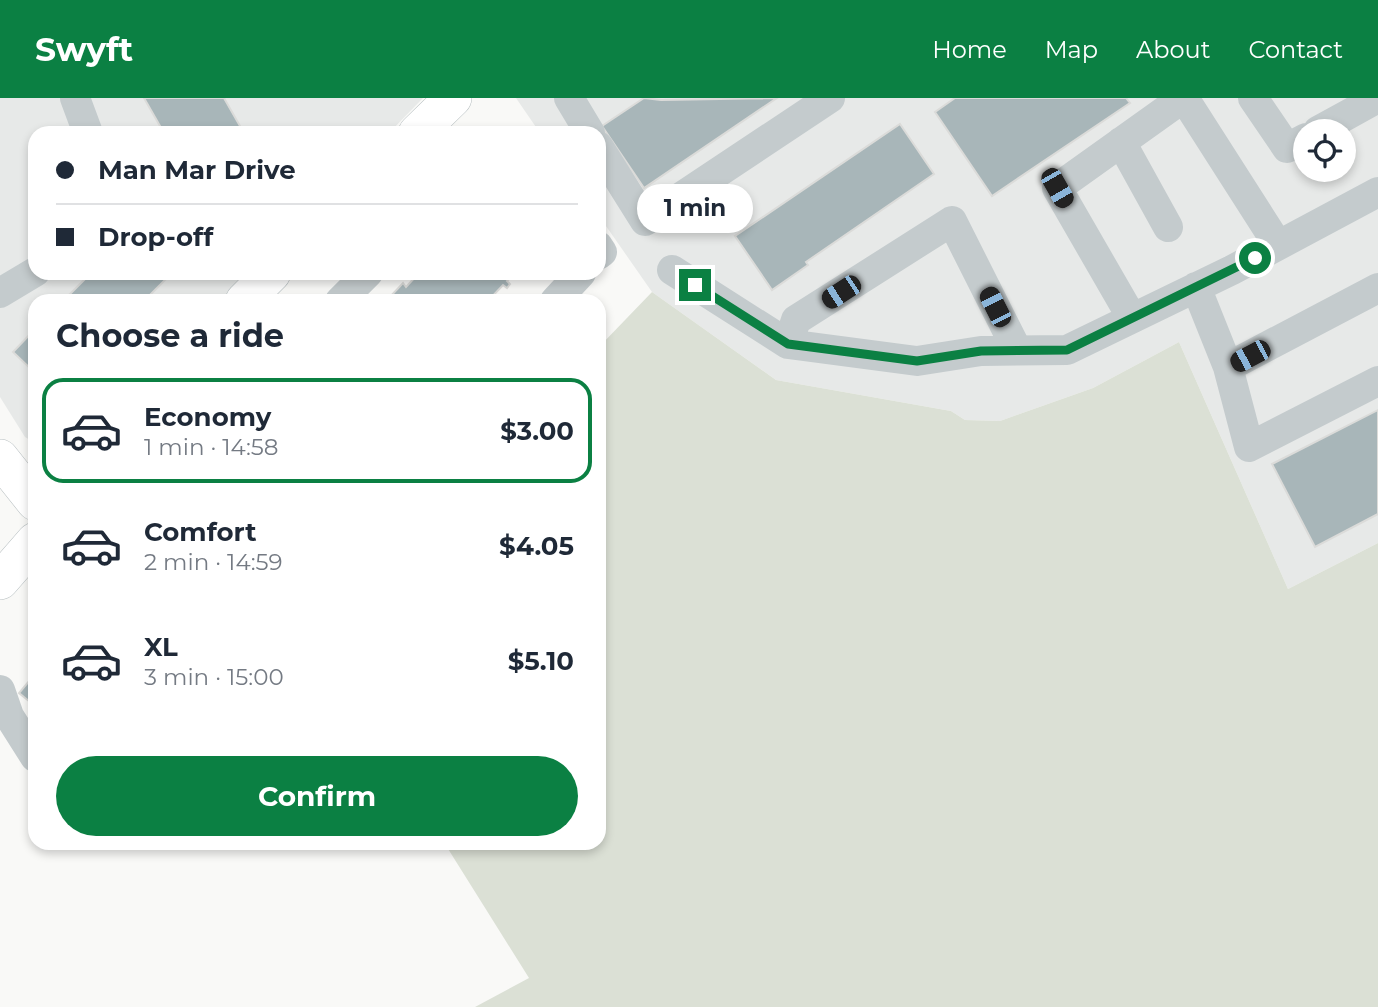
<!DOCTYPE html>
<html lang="en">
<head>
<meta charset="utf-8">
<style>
  :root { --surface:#fff; --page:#f6f6f7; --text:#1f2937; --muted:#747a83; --line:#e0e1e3; --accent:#0b8043 }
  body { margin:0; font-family:Montserrat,sans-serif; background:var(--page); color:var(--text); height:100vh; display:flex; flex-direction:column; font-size:26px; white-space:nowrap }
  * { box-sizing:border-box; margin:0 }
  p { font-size:23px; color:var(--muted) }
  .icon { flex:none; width:38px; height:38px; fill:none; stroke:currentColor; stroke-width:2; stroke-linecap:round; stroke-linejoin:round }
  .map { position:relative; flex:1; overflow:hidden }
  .side { position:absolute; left:28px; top:196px; width:578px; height:556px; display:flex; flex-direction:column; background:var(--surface); border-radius:21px; box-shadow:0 4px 10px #0003 }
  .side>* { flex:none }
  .banner { position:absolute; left:28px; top:28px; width:578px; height:154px; border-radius:21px; box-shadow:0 4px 10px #0003; display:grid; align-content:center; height:154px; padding:0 28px; background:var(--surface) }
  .fabs { position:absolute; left:1293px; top:21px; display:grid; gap:14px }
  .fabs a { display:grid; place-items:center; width:63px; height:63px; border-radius:50%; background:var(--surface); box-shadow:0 4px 10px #0003; font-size:35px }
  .end { position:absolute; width:32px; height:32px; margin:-16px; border:9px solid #0b8043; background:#fff; box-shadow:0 0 0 4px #fff }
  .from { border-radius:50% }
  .bubble { position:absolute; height:49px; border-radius:24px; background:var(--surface); box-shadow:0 4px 10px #0003; font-size:23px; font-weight:700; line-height:49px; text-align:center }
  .car { position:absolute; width:21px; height:42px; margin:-21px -10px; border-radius:9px; box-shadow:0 0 5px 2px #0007; background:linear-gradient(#222 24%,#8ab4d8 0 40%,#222 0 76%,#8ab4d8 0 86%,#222 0) }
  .banner b { display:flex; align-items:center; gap:24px; height:66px; font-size:26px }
  .banner b+b { border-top:2px solid var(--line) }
  .banner i { width:18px; height:18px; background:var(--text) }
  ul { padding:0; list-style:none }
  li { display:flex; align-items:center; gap:21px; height:105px; margin:0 14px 10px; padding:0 14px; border:4px solid transparent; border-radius:21px }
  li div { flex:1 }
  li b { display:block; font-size:26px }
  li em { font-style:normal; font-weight:700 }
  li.selected { border-color:var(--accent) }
  li>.icon { width:63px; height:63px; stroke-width:1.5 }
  h2 { padding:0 28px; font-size:32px; line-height:84px }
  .button { display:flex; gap:14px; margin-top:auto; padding:14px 28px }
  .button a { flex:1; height:80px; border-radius:42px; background:var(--accent); color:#fff; font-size:28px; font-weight:700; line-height:80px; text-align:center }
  header { display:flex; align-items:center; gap:42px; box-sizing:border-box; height:98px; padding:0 35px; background:var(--accent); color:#fff }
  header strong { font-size:33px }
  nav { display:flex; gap:38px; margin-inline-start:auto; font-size:24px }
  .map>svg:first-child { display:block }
</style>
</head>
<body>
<header>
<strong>Swyft</strong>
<nav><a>Home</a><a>Map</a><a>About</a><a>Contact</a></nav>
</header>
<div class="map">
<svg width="1378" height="909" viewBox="0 0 1378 909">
  <rect width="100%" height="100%" fill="#f9f9f7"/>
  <path fill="#e7e9e8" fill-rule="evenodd" d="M 0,0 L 423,0 L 389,35 L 35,35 L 35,175 L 252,175 L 225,203 L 35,203 L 35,345 L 25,339 L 0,299 Z
    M 516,0 L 1378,0 L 1378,445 L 1288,491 L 1179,244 L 1093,290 L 1000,323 L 965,322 L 951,313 L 776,282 L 652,194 L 599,118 L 598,35 L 540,35 ZM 1306,33 L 1344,33 L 1344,72 L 1306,72 Z"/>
  <path fill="#dbe0d5" d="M 652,194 L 776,282 L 951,313 L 965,322 L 1000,323 L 1093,290 L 1179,244 L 1288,491 L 1378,445 L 1378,909 L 475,909 L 529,880 L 445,746 L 598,746 L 599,249 Z"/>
  <path fill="#a8b6b9" stroke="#dbdbd9" stroke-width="2" d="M 144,0 L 224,0 L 244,35 L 164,35 Z
    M 644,0 L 661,2 L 777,0 L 644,90 L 602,28 Z
    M 955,0 L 1126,0 L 1130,5 L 992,98 L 935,14 Z
    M 900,26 L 934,76 L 806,164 L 808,167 L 772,192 L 735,138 Z
    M 91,175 L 172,175 L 144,203 L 63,203 Z
    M 419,175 L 515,175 L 507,183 L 510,186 L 507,190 L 503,187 L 488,203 L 387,202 L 403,185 L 406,189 Z
    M 35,231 L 35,275 L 13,254 Z
    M 1378,312 L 1378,416 L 1315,449 L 1272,366 Z
    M 35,576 L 35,608 L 19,595 Z"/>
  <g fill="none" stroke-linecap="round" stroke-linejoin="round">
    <g stroke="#b5bdbf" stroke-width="38">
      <path id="major" d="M 417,35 L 453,0
        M 244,203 L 272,175
        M 0,360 L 35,404
        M 0,483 L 35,443"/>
    </g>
    <path stroke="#c4cbcd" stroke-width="30" d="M 75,0 L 88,35
      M 569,0 L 590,35
      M 1184,0 L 1278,147
      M 1253,0 L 1287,50 L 1306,40
      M 1318,33 L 1378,0
      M 1121,44 L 1168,129
      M 598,48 L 645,123 L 830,0
      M 598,148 L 602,154 L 598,157
      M 672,172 L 788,246
      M 1196,189 L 1228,269 L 1249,349 L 1378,283
      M 0,195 L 35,174
      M 340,203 L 368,175
      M 555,203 L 581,175
      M 1132,220 L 1057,90 L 1183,0
      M 1017,252 L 952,123 L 796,222 L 788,246 L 917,263 L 981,253 L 1067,252 L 1232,172 L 1378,94
      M 1228,269 L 1378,190
      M 0,592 L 9,618 L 35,659"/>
    <use href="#major" stroke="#fff" stroke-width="37"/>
  </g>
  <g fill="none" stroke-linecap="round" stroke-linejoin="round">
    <path stroke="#0b8043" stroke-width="9" d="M 695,187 L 788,246 L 917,263 L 981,253 L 1067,252 L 1255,160"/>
  </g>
</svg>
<div class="fabs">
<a><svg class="icon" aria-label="locate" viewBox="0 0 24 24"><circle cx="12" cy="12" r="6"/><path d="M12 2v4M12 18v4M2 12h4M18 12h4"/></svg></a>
</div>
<i class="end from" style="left:1255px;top:160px"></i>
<i class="end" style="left:695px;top:187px"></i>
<div class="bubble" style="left:637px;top:86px;width:116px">1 min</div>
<i class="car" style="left:1057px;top:90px;rotate:150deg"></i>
<i class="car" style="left:841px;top:194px;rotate:237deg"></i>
<i class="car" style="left:995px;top:209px;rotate:333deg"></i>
<i class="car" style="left:1250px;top:258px;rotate:242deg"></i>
<div class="banner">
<b><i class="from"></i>Man Mar Drive</b>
<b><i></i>Drop-off</b>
</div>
<section class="side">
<h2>Choose a ride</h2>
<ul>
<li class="selected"><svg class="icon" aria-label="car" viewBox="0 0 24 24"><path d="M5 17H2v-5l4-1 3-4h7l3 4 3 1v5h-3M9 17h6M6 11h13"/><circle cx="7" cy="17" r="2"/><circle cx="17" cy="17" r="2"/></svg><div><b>Economy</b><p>1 min · 14:58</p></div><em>$3.00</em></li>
<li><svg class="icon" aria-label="car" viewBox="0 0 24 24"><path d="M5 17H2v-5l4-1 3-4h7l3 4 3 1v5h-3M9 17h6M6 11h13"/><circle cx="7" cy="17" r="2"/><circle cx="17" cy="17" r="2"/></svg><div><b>Comfort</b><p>2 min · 14:59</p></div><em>$4.05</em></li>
<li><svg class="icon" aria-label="car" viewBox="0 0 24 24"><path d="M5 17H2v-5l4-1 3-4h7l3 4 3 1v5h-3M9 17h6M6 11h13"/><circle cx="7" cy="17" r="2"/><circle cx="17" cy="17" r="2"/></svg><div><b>XL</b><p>3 min · 15:00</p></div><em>$5.10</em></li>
</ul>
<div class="button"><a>Confirm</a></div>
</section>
</div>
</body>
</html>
